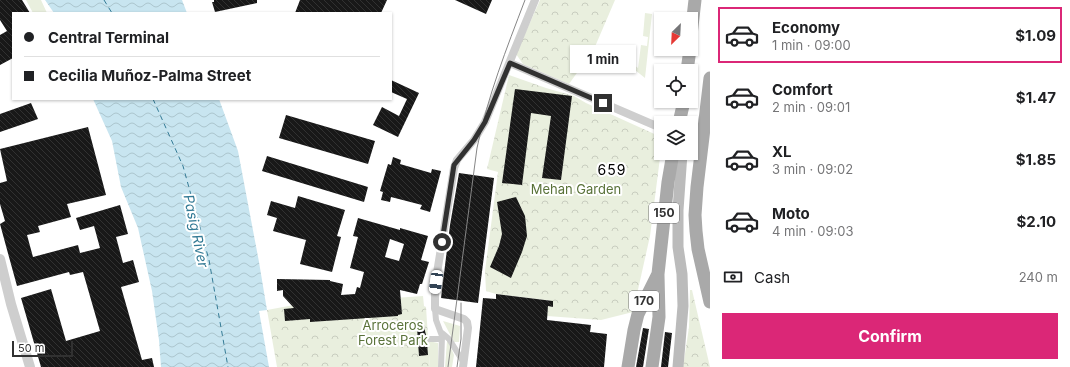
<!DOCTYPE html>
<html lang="en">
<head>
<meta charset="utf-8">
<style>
  :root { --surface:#fff; --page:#f6f6f6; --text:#202124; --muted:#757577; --line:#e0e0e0; --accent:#db2777 }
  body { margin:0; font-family:Inter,sans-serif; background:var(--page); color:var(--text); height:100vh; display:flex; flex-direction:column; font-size:15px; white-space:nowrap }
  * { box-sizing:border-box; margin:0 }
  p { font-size:13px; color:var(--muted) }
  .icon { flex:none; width:22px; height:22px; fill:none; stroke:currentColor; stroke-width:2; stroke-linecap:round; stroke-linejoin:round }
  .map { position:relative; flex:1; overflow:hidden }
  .panel { display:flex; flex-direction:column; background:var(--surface); width:360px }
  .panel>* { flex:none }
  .guide { position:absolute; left:12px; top:12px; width:380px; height:88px; border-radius:0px; box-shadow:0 1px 3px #0004; display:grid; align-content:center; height:88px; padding:0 12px; background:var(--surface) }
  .needle { width:26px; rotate:204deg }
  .fabs { position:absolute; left:654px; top:12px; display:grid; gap:8px }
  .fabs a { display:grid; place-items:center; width:44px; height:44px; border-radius:0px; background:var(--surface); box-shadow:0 1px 3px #0004; font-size:20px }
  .scale { position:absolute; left:12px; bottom:10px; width:61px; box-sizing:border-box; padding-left:4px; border:2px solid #313131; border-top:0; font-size:11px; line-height:14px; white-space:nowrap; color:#313131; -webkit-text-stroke:3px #fff; paint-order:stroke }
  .end { position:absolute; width:18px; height:18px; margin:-9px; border:5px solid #313131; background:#fff; box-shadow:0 0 0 2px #fff }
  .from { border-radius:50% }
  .bubble { position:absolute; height:28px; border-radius:0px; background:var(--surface); box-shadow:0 1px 3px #0004; font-size:13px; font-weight:700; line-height:28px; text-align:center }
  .car { position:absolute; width:12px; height:24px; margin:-12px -6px; border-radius:5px; box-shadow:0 0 3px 1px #0007; background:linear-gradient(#fff 24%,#345 0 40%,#fff 0 76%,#345 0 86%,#fff 0) }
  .guide b { display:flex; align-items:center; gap:14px; height:38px; font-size:15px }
  .guide b+b { border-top:1px solid var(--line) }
  .guide i { width:10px; height:10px; background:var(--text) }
  ul { padding:7px 0 0; list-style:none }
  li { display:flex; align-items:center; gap:12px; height:56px; margin:0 8px 6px; padding:0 4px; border:2px solid transparent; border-radius:0px }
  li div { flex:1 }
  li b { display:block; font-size:15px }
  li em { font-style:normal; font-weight:700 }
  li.on { border-color:var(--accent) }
  li>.icon { width:36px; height:36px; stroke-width:1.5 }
  .pay { display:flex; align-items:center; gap:10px; height:44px; padding:0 12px; font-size:15px }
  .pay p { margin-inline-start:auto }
  .action { display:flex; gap:8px; margin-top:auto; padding:8px 12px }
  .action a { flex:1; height:46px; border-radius:0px; background:var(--accent); color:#fff; font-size:16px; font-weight:700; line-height:46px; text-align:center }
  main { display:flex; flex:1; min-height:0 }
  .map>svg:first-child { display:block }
</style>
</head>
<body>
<main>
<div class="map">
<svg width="710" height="367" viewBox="0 0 710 367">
  <defs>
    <pattern id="forest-crowns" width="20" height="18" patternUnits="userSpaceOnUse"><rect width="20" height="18" fill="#e9efde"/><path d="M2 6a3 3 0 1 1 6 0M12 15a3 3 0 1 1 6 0" fill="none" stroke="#c8cdbf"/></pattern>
    <pattern id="water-waves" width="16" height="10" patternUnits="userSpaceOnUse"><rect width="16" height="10" fill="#c8e5f0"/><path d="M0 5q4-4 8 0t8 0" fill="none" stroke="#acc5ce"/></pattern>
    <pattern id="building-back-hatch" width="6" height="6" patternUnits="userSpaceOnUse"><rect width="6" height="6" fill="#181818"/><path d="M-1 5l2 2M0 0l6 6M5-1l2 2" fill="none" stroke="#313131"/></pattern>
  </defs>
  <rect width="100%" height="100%" fill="#fff"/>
  <path fill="#e9efde" d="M 26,0 L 41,0 L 47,13 L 33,13 Z
    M 645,13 L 652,14 L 645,78 L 625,62 L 626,59 L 638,68 L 641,45 L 647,46 L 648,37 L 643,36 Z
    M 443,321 L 460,326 L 459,342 L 454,342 Z
    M 428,341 L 438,343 L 438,367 L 430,367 Z
    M 447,341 L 448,341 L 454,355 L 452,367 L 445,367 Z"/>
  <path fill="url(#forest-crowns)" d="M 540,0 L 615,0 L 594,49 L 569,84 L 523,64 L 516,54 Z
    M 509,75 L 546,88 L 574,96 L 586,103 L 661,137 L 661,150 L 650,236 L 633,312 L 601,320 L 547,316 L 548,306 L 553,307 L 553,301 L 496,294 L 486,291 L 485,271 L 498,172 L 487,169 Z
    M 690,290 L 692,290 L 710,367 L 683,367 L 689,327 Z
    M 423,296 L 424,306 L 426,307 L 430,367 L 277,367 L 267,310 L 294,305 Z"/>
  <path fill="url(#water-waves)" d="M 45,0 L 182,0 L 187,13 L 54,13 Z
    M 93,99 L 219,99 L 238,151 L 259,262 L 267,310 L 259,311 L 269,367 L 161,367 L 159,340 L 152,291 L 138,228 L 121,187 L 112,141 Z"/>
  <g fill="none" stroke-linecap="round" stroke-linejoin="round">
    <path stroke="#337a95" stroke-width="1" stroke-dasharray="5 4" stroke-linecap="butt" d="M 104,0 L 112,13
      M 153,99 L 183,166 L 209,260 L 228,367"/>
  </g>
  <path fill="url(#building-back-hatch)" fill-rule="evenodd" d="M 0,0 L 22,0 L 30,13 L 13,13 L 13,58 L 0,65 L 0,35 L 7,31 L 0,20 Z
    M 214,0 L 257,0 L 257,3 L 215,12 L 212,2 L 214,2 Z
    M 300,0 L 387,0 L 381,13 L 295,13 Z
    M 455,0 L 492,0 L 486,14 Z
    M 391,80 L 419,93 L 398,137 L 373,125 L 382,107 L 399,116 L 407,99 L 391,92 Z
    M 515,89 L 572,96 L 561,180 L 542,178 L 551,116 L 531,113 L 522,185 L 502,183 Z
    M 31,103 L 38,119 L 0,132 L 0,114 Z
    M 286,115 L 375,141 L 368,164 L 279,138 Z
    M 88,127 L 106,195 L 67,204 L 71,217 L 38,226 L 40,232 L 27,235 L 33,257 L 78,245 L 80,253 L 100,248 L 94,226 L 80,230 L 76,218 L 120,205 L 128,234 L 116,237 L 123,263 L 133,260 L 139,282 L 121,287 L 142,360 L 152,358 L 154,367 L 41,367 L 21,298 L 51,289 L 66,341 L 100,331 L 83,272 L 70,275 L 69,272 L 17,286 L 9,257 L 0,224 L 5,221 L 0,204 L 0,183 L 7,181 L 0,149 Z
    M 267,156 L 368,187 L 364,202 L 262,171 Z
    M 393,157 L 401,160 L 400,164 L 431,173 L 432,169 L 441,171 L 430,212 L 420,209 L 422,205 L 391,197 L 390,202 L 381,200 L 383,192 L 380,191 L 388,164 L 391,165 Z
    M 459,173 L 494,178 L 478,303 L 441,298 L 450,225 Z
    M 298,196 L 345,210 L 337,236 L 341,237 L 332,272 L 300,264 L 306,240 L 273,231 L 277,218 L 267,215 L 271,201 L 295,208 Z
    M 516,197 L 525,216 L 527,236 L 522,252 L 511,278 L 490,267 L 499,246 L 502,234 L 497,202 Z
    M 358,218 L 400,230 L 400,228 L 428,236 L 421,260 L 429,262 L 422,284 L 420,284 L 417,294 L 400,290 L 402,314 L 398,315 L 398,316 L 310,322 L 310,319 L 285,321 L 284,309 L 294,308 L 283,296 L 283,290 L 277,291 L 277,279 L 330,280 L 330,281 L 343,284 L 341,295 L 355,294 L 357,287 L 360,288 L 364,272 L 350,268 L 358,237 L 353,236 ZM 390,239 L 404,244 L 399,261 L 385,257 Z
    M 496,294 L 553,301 L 553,307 L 548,306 L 547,320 L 591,325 L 590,332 L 607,334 L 604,367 L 476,367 L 483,298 L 496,299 Z
    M 424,327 L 426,335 L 424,339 L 427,343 L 428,355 L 419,356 L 417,328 Z
    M 643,328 L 649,329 L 643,367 L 636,367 Z
    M 665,332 L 672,333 L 668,367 L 661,367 Z"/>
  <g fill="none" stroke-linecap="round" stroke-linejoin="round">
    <path stroke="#cecece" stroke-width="6" d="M 435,309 L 436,320 L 442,336 L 441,367
      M 442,333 L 449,339 L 464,363
      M 428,339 L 442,339"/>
    <path stroke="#cecece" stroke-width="8" d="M 510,63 L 661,128
      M 463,367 L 468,328 L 467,322 L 464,319 L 435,309 L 435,290 L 437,273 L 454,168 L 457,160 L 474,140 L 485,122 L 535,0"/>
    <path stroke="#cecece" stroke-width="10" d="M 0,259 L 11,304 L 30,367"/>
    <path stroke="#bbb" stroke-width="11" d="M 678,367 L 683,306 L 682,274 L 678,247 L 678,210 L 682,153"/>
    <path stroke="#a9a9a9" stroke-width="13" d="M 691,35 L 695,0
      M 687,71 L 690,49
      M 710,78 L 697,187 L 695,215 L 696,231 L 698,249 L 710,302
      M 679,123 L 684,101
      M 628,367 L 634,330 L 638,314 L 658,274 L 668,182 L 673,153
      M 652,367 L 659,317 L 658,275"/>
    <path stroke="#868686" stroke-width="1" d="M 448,367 L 477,148 C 488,95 506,50 525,0
      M 457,367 L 461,339 L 461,303"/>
  </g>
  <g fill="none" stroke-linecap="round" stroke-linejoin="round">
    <path stroke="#313131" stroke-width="5" d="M 442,242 L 454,165 L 474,140 L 485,122 L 510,63 L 603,103"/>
  </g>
  <g text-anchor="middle" stroke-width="4" stroke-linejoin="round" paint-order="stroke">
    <g fill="#fff" stroke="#6f6f6f" stroke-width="1">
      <rect x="649" y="203" width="30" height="20" rx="3"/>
      <rect x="629" y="291" width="30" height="20" rx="3"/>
    </g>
    <g font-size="12" font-weight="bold" fill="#313131">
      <text x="664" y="217">150</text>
      <text x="644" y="305">170</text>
    </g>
    <g font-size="13" fill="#597239" stroke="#fff">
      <text x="576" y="194">Mehan Garden</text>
      <text x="393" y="330">Arroceros<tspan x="393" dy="15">Forest Park</tspan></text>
    </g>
    <g font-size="14" letter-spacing="1" fill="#000" stroke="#fff">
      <text x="612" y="175">659</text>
    </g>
    <g font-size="14" font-style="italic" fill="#337a95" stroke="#fff">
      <text transform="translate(196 231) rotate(78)" y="5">Pasig River</text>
    </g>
  </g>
</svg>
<div class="fabs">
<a><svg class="needle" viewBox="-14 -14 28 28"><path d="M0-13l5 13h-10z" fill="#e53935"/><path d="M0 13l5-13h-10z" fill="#757577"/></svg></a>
<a><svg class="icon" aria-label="locate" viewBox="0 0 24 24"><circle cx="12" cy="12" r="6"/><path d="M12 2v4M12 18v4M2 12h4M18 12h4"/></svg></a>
<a><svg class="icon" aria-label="layers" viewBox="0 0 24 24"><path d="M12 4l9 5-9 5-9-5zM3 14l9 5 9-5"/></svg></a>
</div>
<div class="scale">50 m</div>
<i class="end from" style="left:442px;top:242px"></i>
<i class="end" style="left:603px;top:103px"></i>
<div class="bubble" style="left:570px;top:45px;width:66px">1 min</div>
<i class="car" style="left:436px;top:282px;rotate:188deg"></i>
<div class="guide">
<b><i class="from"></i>Central Terminal</b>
<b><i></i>Cecilia Muñoz-Palma Street</b>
</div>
</div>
<section class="panel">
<ul>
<li class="on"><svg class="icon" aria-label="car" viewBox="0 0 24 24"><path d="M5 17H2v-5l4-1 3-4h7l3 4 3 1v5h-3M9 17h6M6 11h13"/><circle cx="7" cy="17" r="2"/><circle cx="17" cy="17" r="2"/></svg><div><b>Economy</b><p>1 min · 09:00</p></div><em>$1.09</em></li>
<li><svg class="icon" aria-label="car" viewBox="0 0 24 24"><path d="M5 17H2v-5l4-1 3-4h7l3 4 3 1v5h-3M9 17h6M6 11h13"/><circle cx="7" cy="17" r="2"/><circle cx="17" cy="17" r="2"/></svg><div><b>Comfort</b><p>2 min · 09:01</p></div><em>$1.47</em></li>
<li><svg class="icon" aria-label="car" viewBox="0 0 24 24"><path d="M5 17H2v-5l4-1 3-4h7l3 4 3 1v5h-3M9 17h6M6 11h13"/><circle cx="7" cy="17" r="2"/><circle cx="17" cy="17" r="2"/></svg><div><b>XL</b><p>3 min · 09:02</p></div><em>$1.85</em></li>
<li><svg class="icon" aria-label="car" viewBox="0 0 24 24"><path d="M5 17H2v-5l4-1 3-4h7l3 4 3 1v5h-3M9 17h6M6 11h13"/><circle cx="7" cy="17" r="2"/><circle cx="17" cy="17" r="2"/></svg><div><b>Moto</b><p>4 min · 09:03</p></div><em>$2.10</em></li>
</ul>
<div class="pay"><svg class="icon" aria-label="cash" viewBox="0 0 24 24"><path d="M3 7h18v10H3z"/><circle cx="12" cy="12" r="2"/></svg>Cash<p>240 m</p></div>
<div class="action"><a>Confirm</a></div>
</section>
</main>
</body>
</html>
